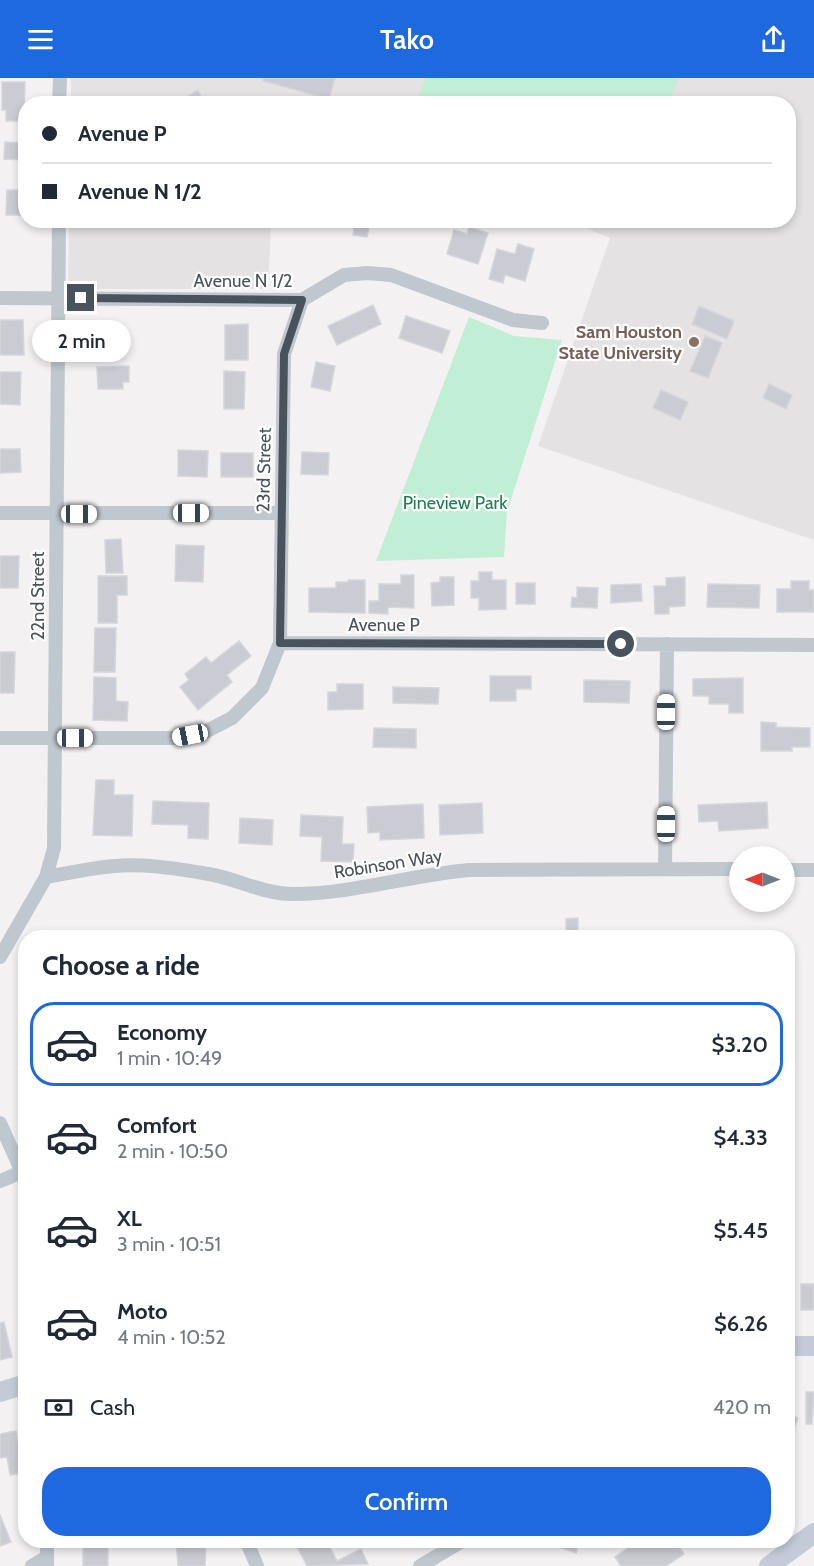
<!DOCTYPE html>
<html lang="en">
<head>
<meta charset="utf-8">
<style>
  :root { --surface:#fff; --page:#f6f6f7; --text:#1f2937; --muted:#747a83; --line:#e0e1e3; --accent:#1e68e0 }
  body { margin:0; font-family:Cabin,sans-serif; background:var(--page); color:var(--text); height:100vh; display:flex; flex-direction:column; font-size:22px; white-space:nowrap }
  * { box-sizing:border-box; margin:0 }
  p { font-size:20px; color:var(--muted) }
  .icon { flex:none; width:33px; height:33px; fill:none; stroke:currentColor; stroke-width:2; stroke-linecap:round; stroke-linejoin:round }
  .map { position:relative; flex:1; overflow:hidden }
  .panel { position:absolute; left:18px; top:852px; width:777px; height:618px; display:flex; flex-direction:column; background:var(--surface); border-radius:24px; box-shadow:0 3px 9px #0003 }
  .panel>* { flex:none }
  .guide { position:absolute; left:18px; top:18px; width:778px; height:132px; border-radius:24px; box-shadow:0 3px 9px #0003; display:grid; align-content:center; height:132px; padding:0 24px; background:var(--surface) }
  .needle { width:39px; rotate:270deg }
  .tools { position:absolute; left:729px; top:768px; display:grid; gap:12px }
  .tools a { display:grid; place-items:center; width:66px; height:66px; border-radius:50%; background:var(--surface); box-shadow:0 3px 9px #0003; font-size:30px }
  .end { position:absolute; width:27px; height:27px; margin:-14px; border:8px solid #49535e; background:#fff; box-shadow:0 0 0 3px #fff }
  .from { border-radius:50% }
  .bubble { position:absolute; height:42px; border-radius:21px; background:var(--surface); box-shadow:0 3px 9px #0003; font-size:20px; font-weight:600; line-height:42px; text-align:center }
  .car { position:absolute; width:18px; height:36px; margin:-18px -9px; border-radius:8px; box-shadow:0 0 4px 2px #0007; background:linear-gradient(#fff 24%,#345 0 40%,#fff 0 76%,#345 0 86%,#fff 0) }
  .guide b { display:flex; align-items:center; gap:21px; height:57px; font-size:22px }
  .guide b+b { border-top:2px solid var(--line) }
  .guide i { width:15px; height:15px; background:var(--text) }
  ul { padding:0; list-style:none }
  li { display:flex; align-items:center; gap:18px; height:84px; margin:0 12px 9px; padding:0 12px; border:3px solid transparent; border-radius:24px }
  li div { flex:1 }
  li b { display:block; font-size:22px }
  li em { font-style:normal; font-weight:600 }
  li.active { border-color:var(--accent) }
  li>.icon { width:54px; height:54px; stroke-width:1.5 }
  h2 { padding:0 24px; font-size:27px; line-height:72px }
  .pay { display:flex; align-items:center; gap:15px; height:66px; padding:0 24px; font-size:22px }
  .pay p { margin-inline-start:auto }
  .button { display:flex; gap:12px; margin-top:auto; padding:12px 24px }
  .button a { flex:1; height:69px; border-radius:24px; background:var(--accent); color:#fff; font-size:24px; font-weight:600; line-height:69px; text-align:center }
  header { display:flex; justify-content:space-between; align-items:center; height:78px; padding:0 24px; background:var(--accent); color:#fff; font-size:27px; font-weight:600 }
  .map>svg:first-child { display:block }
</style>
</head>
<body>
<header><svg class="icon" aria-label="menu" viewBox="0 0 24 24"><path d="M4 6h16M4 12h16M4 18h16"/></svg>Tako<svg class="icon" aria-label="share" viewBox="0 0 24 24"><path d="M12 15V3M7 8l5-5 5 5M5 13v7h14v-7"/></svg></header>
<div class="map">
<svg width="814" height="1488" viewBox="0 0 814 1488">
  <rect width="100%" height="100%" fill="#f3f1f1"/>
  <path fill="#e4e2e3" d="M 71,0 L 814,0 L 814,462 L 538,368 L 610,160 L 570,143 L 789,142 L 789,26 L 71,26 Z
    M 69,143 L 271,143 L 268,211 L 76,211 L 71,207 L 68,200 Z"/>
  <path fill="#c1efd5" d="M 426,0 L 679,0 L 669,25 L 416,25 Z
    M 469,239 L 514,258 L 562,262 L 507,434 L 504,479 L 376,483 Z"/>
  <path fill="#cbccd3" stroke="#d5d6dc" stroke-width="1.5" d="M 263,0 L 335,0 L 329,21 L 263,3 Z
    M 2,4 L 25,4 L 24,43 L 6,43 L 6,32 L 2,32 Z
    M 198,12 L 205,26 L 188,26 L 185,20 Z
    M 5,64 L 26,65 L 26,82 L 4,81 Z
    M 7,112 L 26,112 L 26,137 L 6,137 Z
    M 355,142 L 392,142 L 391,148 L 370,144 L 367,159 L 353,157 Z
    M 469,149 L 488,155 L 478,186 L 447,176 L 454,152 L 467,156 Z
    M 518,166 L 534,171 L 525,203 L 505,197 L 503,205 L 489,201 L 497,171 L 515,176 Z
    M 373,227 L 381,246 L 337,267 L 328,248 Z
    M 699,228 L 734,243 L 727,261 L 692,246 Z
    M 406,238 L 450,253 L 442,275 L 399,260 Z
    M 0,242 L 23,242 L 24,277 L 0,277 Z
    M 98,246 L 121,247 L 121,276 L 108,275 L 108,268 L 98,268 Z
    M 248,246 L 248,282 L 225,282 L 225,247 Z
    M 705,258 L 722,265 L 708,300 L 690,293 Z
    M 316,284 L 335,288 L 330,313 L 311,309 Z
    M 129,288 L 129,304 L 123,304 L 123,311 L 98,311 L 97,289 Z
    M 224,293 L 245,294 L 244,331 L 224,331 Z
    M 0,294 L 21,294 L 20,327 L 0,326 Z
    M 769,306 L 792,317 L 786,331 L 763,320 Z
    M 661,312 L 688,324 L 680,342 L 653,330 Z
    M 0,371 L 20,371 L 21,394 L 0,395 Z
    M 178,372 L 208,373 L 207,399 L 178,398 Z
    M 302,374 L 329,375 L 328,397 L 301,396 Z
    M 221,375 L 253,375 L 253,399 L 221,399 Z
    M 121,461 L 123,495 L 106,495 L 105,462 Z
    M 176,467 L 204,468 L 203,504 L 175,503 Z
    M 0,478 L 19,478 L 18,510 L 0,510 Z
    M 479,494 L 492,494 L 492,502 L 506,502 L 506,531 L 479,532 L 479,520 L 471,520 L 471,503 L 479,503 Z
    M 401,497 L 414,497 L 414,530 L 388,529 L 388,536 L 369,535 L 369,523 L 379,523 L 379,506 L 401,506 Z
    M 98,498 L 127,498 L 127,517 L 117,517 L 117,545 L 98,545 Z
    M 440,499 L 454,499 L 454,527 L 432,528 L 431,505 L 440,504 Z
    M 685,499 L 685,528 L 669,529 L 669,536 L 655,536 L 654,508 L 666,508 L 666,500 Z
    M 348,502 L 365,502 L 365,535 L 309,534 L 309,510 L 336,510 L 336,504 L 348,504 Z
    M 791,503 L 809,503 L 809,512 L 814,512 L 814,534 L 777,534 L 777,511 L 791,511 Z
    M 516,505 L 535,505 L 535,526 L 516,526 Z
    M 641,506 L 642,523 L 611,525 L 611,507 Z
    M 708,506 L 760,507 L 759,530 L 707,529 Z
    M 577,509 L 598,510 L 597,530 L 571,529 L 572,519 L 577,520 Z
    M 95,550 L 116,550 L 115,594 L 94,594 Z
    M 239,563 L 251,578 L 227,597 L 232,604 L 198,632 L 180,609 L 189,602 L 185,596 L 206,579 L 211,585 Z
    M 0,574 L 15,574 L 14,615 L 0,615 Z
    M 490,598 L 531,598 L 531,611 L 516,611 L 516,623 L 490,623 Z
    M 94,599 L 116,600 L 116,623 L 128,624 L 127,643 L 93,642 Z
    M 743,600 L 743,635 L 729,635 L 729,626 L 709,626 L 709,618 L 693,618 L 693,601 Z
    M 584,602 L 630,603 L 629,625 L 584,624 Z
    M 337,606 L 363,606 L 363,631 L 328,632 L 328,614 L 337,614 Z
    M 393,609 L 439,610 L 438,626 L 393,625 Z
    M 761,644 L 776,645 L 776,649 L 810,650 L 810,669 L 792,669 L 792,673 L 761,673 Z
    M 374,650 L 416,651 L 416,670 L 373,669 Z
    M 96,702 L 114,702 L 114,717 L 133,717 L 132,758 L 93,757 Z
    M 153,723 L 209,725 L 208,761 L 188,760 L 188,747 L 152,746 Z
    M 767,724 L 768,750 L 719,753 L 718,743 L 699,744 L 698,727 Z
    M 482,725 L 483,755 L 440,757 L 439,727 Z
    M 423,726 L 424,760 L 380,762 L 380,754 L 368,755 L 367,729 Z
    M 301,737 L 343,739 L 342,766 L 354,766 L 353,784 L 321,783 L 322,759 L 300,758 Z
    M 240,740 L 273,742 L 272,767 L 239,765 Z
    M 578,840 L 578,854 L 566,855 L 566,841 Z
    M 801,1206 L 814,1206 L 814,1232 L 801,1232 Z
    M 4,1244 L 12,1279 L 0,1282 L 0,1245 Z
    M 806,1314 L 814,1314 L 812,1346 L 806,1346 Z
    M 788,1336 L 798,1340 L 788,1368 Z
    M 16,1353 L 23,1395 L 10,1397 L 7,1379 L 0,1380 L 0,1356 Z
    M 0,1437 L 11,1464 L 0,1468 Z
    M 83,1462 L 119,1462 L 120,1469 L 108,1469 L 108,1488 L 83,1488 Z
    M 176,1462 L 206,1462 L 205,1488 L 178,1488 Z
    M 306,1462 L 332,1462 L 328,1465 L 337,1483 L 361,1471 L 368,1486 L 307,1488 L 296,1467 Z
    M 559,1462 L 580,1462 L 576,1475 L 557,1468 Z
    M 639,1462 L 675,1462 L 684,1476 L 666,1488 L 621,1488 L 615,1479 Z"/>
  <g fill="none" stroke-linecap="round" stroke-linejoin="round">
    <path stroke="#bfc7cf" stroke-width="14" d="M 59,26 L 60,0
      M 0,220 L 302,222 L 344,197 L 367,195 L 391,197 L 513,242 L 542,245
      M 0,435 L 281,435
      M 280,565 L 814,567
      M 0,660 L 175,660 L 205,654 L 232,640 L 262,610 L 280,565 L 284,276 L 302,222
      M 665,791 L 667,566
      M 784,792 L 814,792
      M 46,799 C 69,795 91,790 114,788 C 145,785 178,791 209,796 C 238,801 263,816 293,816 C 352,816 410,797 469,792 L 740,791
      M 0,879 L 46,799 L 54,770 L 59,142
      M 0,1045 L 26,1103
      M 0,1103 L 22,1094
      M 47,1462 L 47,1488
      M 246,1462 L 257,1488
      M 32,1488 L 47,1479
      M 420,1488 L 464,1462"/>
    <path stroke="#c2cbd7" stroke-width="20" d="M 788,1268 L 814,1268
      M 0,1314 L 26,1306
      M 769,1488 L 814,1455"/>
  </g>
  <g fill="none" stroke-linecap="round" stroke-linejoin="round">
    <path stroke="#49535e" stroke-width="8" d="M 81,220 L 302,222 L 284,276 L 280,565 L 621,566"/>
  </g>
  <circle fill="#8d6e63" stroke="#fff" stroke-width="2" cx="694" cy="264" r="6"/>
  <g text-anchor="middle" stroke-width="4.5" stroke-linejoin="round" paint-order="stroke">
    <g font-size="18" fill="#49535e" stroke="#fff">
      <text x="243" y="209">Avenue N 1/2</text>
      <text transform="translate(264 392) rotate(-89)" y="6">23rd Street</text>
      <text transform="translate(38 518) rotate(-90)" y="6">22nd Street</text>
      <text x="384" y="553">Avenue P</text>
      <text transform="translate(388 786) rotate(-9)" y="6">Robinson Way</text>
    </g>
    <g font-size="18" font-weight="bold" fill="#785e54" stroke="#fff" text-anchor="end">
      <text x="682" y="260">Sam Houston<tspan x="682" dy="21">State University</tspan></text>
    </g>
    <g font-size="18" fill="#1a7f52" stroke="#fff">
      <text x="455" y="431">Pineview Park</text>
    </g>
  </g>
</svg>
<div class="tools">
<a><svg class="needle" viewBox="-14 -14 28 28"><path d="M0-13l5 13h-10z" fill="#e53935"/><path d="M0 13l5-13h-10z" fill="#747a83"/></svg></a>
</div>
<i class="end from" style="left:621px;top:566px"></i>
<i class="end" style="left:81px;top:220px"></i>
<div class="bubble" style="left:32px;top:242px;width:99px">2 min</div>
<i class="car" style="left:191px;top:435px;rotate:90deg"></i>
<i class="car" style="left:79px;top:436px;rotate:90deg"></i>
<i class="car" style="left:666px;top:634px;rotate:0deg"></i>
<i class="car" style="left:190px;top:657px;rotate:259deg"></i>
<i class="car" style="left:75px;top:660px;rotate:90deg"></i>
<i class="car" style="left:666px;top:746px;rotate:0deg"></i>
<div class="guide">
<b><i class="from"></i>Avenue P</b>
<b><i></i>Avenue N 1/2</b>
</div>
<section class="panel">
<h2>Choose a ride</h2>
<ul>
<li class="active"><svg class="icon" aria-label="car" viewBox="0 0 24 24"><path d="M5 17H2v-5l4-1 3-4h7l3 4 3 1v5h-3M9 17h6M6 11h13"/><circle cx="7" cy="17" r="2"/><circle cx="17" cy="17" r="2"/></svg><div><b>Economy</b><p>1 min · 10:49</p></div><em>$3.20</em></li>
<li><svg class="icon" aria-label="car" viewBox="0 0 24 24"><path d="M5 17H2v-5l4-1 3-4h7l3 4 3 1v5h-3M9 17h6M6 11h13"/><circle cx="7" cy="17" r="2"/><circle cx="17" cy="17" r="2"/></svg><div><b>Comfort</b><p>2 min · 10:50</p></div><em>$4.33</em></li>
<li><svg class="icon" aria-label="car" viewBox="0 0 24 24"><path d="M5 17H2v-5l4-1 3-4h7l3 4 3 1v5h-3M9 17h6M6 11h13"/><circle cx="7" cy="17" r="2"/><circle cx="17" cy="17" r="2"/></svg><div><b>XL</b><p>3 min · 10:51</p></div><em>$5.45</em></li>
<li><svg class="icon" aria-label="car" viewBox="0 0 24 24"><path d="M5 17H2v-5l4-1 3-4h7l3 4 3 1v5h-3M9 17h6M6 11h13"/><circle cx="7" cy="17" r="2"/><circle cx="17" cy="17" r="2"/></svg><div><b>Moto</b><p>4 min · 10:52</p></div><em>$6.26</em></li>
</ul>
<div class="pay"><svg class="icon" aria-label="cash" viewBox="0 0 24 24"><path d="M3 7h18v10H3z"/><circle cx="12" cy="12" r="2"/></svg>Cash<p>420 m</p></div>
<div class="button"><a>Confirm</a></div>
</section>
</div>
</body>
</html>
